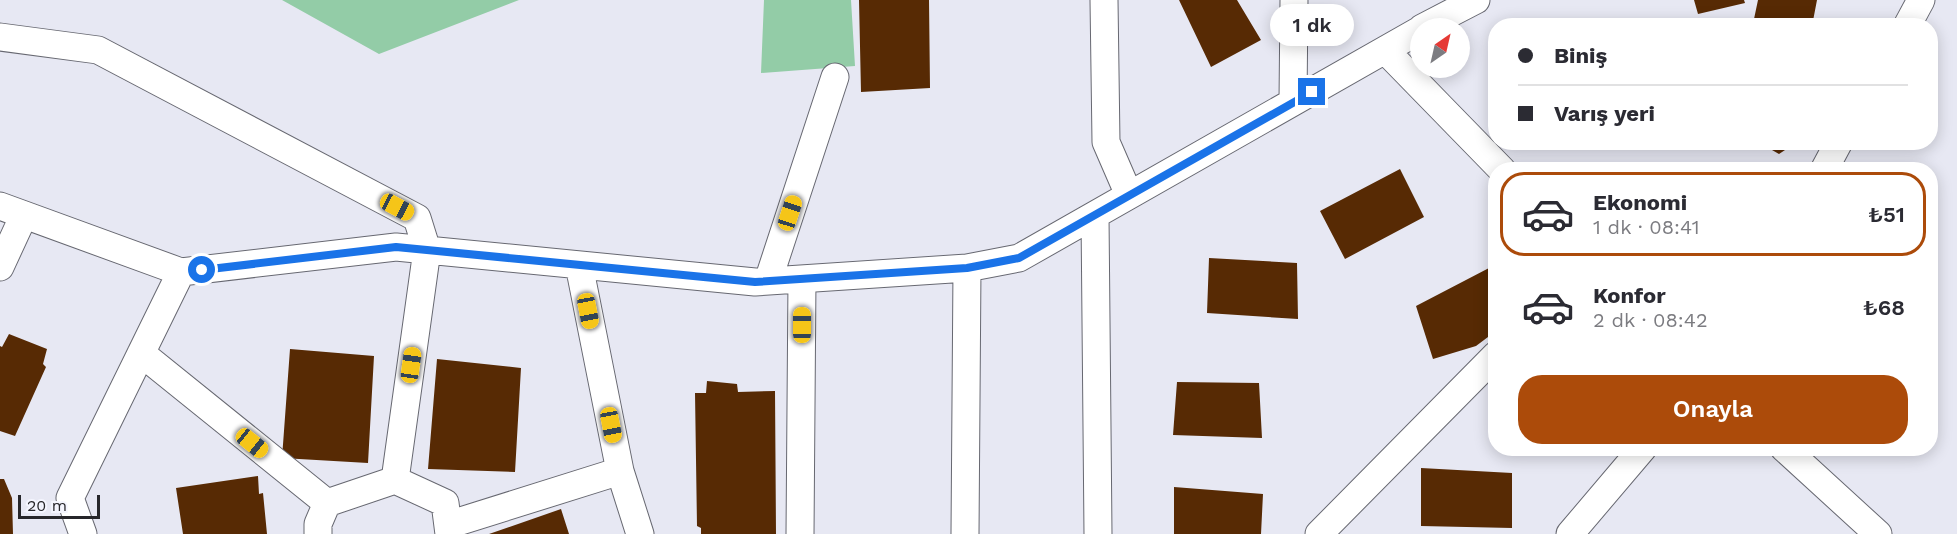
<!DOCTYPE html>
<html lang="tr">
<head>
<meta charset="utf-8">
<style>
  :root { --surface:#fff; --page:#f2f2f3; --text:#2b2b33; --muted:#7c7c81; --line:#e1e1e2; --accent:#ac4b0a }
  body { margin:0; font-family:"Work Sans",sans-serif; background:var(--page); color:var(--text); height:100vh; display:flex; flex-direction:column; font-size:22px; white-space:nowrap }
  * { box-sizing:border-box; margin:0 }
  p { font-size:20px; color:var(--muted) }
  .icon { flex:none; width:33px; height:33px; fill:none; stroke:currentColor; stroke-width:2; stroke-linecap:round; stroke-linejoin:round }
  .map { position:relative; flex:1; overflow:hidden }
  .panel { position:absolute; left:1488px; top:162px; width:450px; height:294px; display:flex; flex-direction:column; background:var(--surface); border-radius:24px; box-shadow:0 3px 15px #0003 }
  .panel>* { flex:none }
  .top-card { position:absolute; left:1488px; top:18px; width:450px; height:132px; border-radius:24px; box-shadow:0 3px 15px #0003; display:grid; align-content:center; height:132px; padding:0 30px; background:var(--surface) }
  .needle { width:39px; rotate:34deg }
  .fabs { position:absolute; left:1410px; top:18px; display:grid; gap:12px }
  .fabs a { display:grid; place-items:center; width:60px; height:60px; border-radius:50%; background:var(--surface); box-shadow:0 3px 15px #0003; font-size:30px }
  .scale { position:absolute; left:18px; bottom:15px; width:82px; box-sizing:border-box; padding-left:6px; border:3px solid #26262a; border-top:0; font-size:16px; line-height:21px; white-space:nowrap; color:#26262a; -webkit-text-stroke:4px #f4f5fe; paint-order:stroke }
  .end { position:absolute; width:27px; height:27px; margin:-14px; border:8px solid #1a73e8; background:#fff; box-shadow:0 0 0 3px #fff }
  .from { border-radius:50% }
  .bubble { position:absolute; height:42px; border-radius:21px; background:var(--surface); box-shadow:0 3px 15px #0003; font-size:20px; font-weight:600; line-height:42px; text-align:center }
  .car { position:absolute; width:18px; height:36px; margin:-18px -9px; border-radius:8px; box-shadow:0 0 4px 2px #0007; background:linear-gradient(#f5c518 24%,#345 0 40%,#f5c518 0 76%,#345 0 86%,#f5c518 0) }
  .top-card b { display:flex; align-items:center; gap:21px; height:57px; font-size:22px }
  .top-card b+b { border-top:2px solid var(--line) }
  .top-card i { width:15px; height:15px; background:var(--text) }
  ul { padding:10px 0 0; list-style:none }
  li { display:flex; align-items:center; gap:18px; height:84px; margin:0 12px 9px; padding:0 18px; border:3px solid transparent; border-radius:24px }
  li div { flex:1 }
  li b { display:block; font-size:22px }
  li em { font-style:normal; font-weight:600 }
  li.active { border-color:var(--accent) }
  li>.icon { width:54px; height:54px; stroke-width:1.5 }
  .action { display:flex; gap:12px; margin-top:auto; padding:12px 30px }
  .action a { flex:1; height:69px; border-radius:24px; background:var(--accent); color:#fff; font-size:24px; font-weight:600; line-height:69px; text-align:center }
  .map>svg:first-child { display:block }
</style>
</head>
<body>
<div class="map">
<svg width="1957" height="534" viewBox="0 0 1957 534">
  <rect width="100%" height="100%" fill="#e7e8f3"/>
  <path fill="#93cca7" d="M 282,0 L 519,0 L 379,54 Z
    M 764,0 L 851,0 L 855,66 L 761,73 Z"/>
  <path fill="#572a04" d="M 859,0 L 929,0 L 930,88 L 861,92 Z
    M 1179,0 L 1237,0 L 1261,40 L 1211,67 Z
    M 1694,0 L 1744,0 L 1745,3 L 1698,14 Z
    M 1758,0 L 1817,0 L 1812,26 L 1763,26 L 1764,22 L 1754,19 Z
    M 1758,142 L 1797,142 L 1779,154 Z
    M 1400,169 L 1424,217 L 1345,259 L 1320,211 Z
    M 1209,258 L 1297,263 L 1298,319 L 1207,313 Z
    M 1489,268 L 1496,279 L 1496,331 L 1476,346 L 1433,359 L 1416,306 Z
    M 9,334 L 47,349 L 43,364 L 46,367 L 15,436 L 0,431 L 0,346 L 2,347 Z
    M 290,349 L 374,356 L 368,463 L 282,458 Z
    M 437,359 L 521,368 L 515,472 L 428,469 Z
    M 707,381 L 737,384 L 738,392 L 775,391 L 776,534 L 701,534 L 701,528 L 697,526 L 695,393 L 706,393 Z
    M 1177,382 L 1259,383 L 1262,438 L 1173,435 Z
    M 1421,468 L 1512,473 L 1512,528 L 1421,526 Z
    M 258,476 L 259,494 L 263,493 L 267,534 L 183,534 L 176,488 Z
    M 0,479 L 4,479 L 12,498 L 13,534 L 0,534 Z
    M 1174,487 L 1263,494 L 1261,534 L 1174,534 Z
    M 561,509 L 569,534 L 489,534 Z"/>
  <g fill="none" stroke-linecap="round" stroke-linejoin="round">
    <g stroke="#676871" stroke-width="29">
      <path id="minor" d="M 1104,0 L 1106,142 L 1129,195
        M 1907,26 L 1921,0
        M 1422,28 L 1476,0
        M 0,37 L 98,50 L 417,218 L 427,250 L 395,480
        M 1385,50 L 1502,170
        M 1293,102 L 1294,0
        M 1824,170 L 1839,142
        M 0,206 L 181,272
        M 1095,215 L 1098,534
        M 579,265 L 620,471 L 640,534
        M 0,267 L 24,215
        M 768,281 L 835,77
        M 141,353 L 327,503
        M 1784,448 L 1878,534
        M 448,525 L 620,471
        M 83,534 L 70,498 L 181,272 L 396,247 L 755,282 L 967,268 L 1019,258 L 1420,30
        M 318,534 L 318,524 L 327,503 L 395,480 L 445,503 L 449,534
        M 800,534 L 802,279
        M 965,534 L 967,268
        M 1319,534 L 1496,355
        M 1570,534 L 1643,448"/>
    </g>
    <use href="#minor" stroke="#fff" stroke-width="27"/>
  </g>
  <g fill="none" stroke-linecap="round" stroke-linejoin="round">
    <path stroke="#1a73e8" stroke-width="8" d="M 202,270 L 396,247 L 755,282 L 967,268 L 1019,258 L 1312,92"/>
  </g>
</svg>
<div class="fabs">
<a><svg class="needle" viewBox="-14 -14 28 28"><path d="M0-13l5 13h-10z" fill="#e53935"/><path d="M0 13l5-13h-10z" fill="#7c7c81"/></svg></a>
</div>
<div class="scale">20 m</div>
<i class="end from" style="left:202px;top:270px"></i>
<i class="end" style="left:1312px;top:92px"></i>
<div class="bubble" style="left:1270px;top:4px;width:84px">1 dk</div>
<i class="car" style="left:397px;top:207px;rotate:118deg"></i>
<i class="car" style="left:790px;top:213px;rotate:18deg"></i>
<i class="car" style="left:588px;top:311px;rotate:169deg"></i>
<i class="car" style="left:802px;top:325px;rotate:0deg"></i>
<i class="car" style="left:411px;top:365px;rotate:8deg"></i>
<i class="car" style="left:611px;top:425px;rotate:169deg"></i>
<i class="car" style="left:252px;top:443px;rotate:129deg"></i>
<div class="top-card">
<b><i class="from"></i>Biniş</b>
<b><i></i>Varış yeri</b>
</div>
<section class="panel">
<ul>
<li class="active"><svg class="icon" aria-label="car" viewBox="0 0 24 24"><path d="M5 17H2v-5l4-1 3-4h7l3 4 3 1v5h-3M9 17h6M6 11h13"/><circle cx="7" cy="17" r="2"/><circle cx="17" cy="17" r="2"/></svg><div><b>Ekonomi</b><p>1 dk · 08:41</p></div><em>₺51</em></li>
<li><svg class="icon" aria-label="car" viewBox="0 0 24 24"><path d="M5 17H2v-5l4-1 3-4h7l3 4 3 1v5h-3M9 17h6M6 11h13"/><circle cx="7" cy="17" r="2"/><circle cx="17" cy="17" r="2"/></svg><div><b>Konfor</b><p>2 dk · 08:42</p></div><em>₺68</em></li>
</ul>
<div class="action"><a>Onayla</a></div>
</section>
</div>
</body>
</html>
